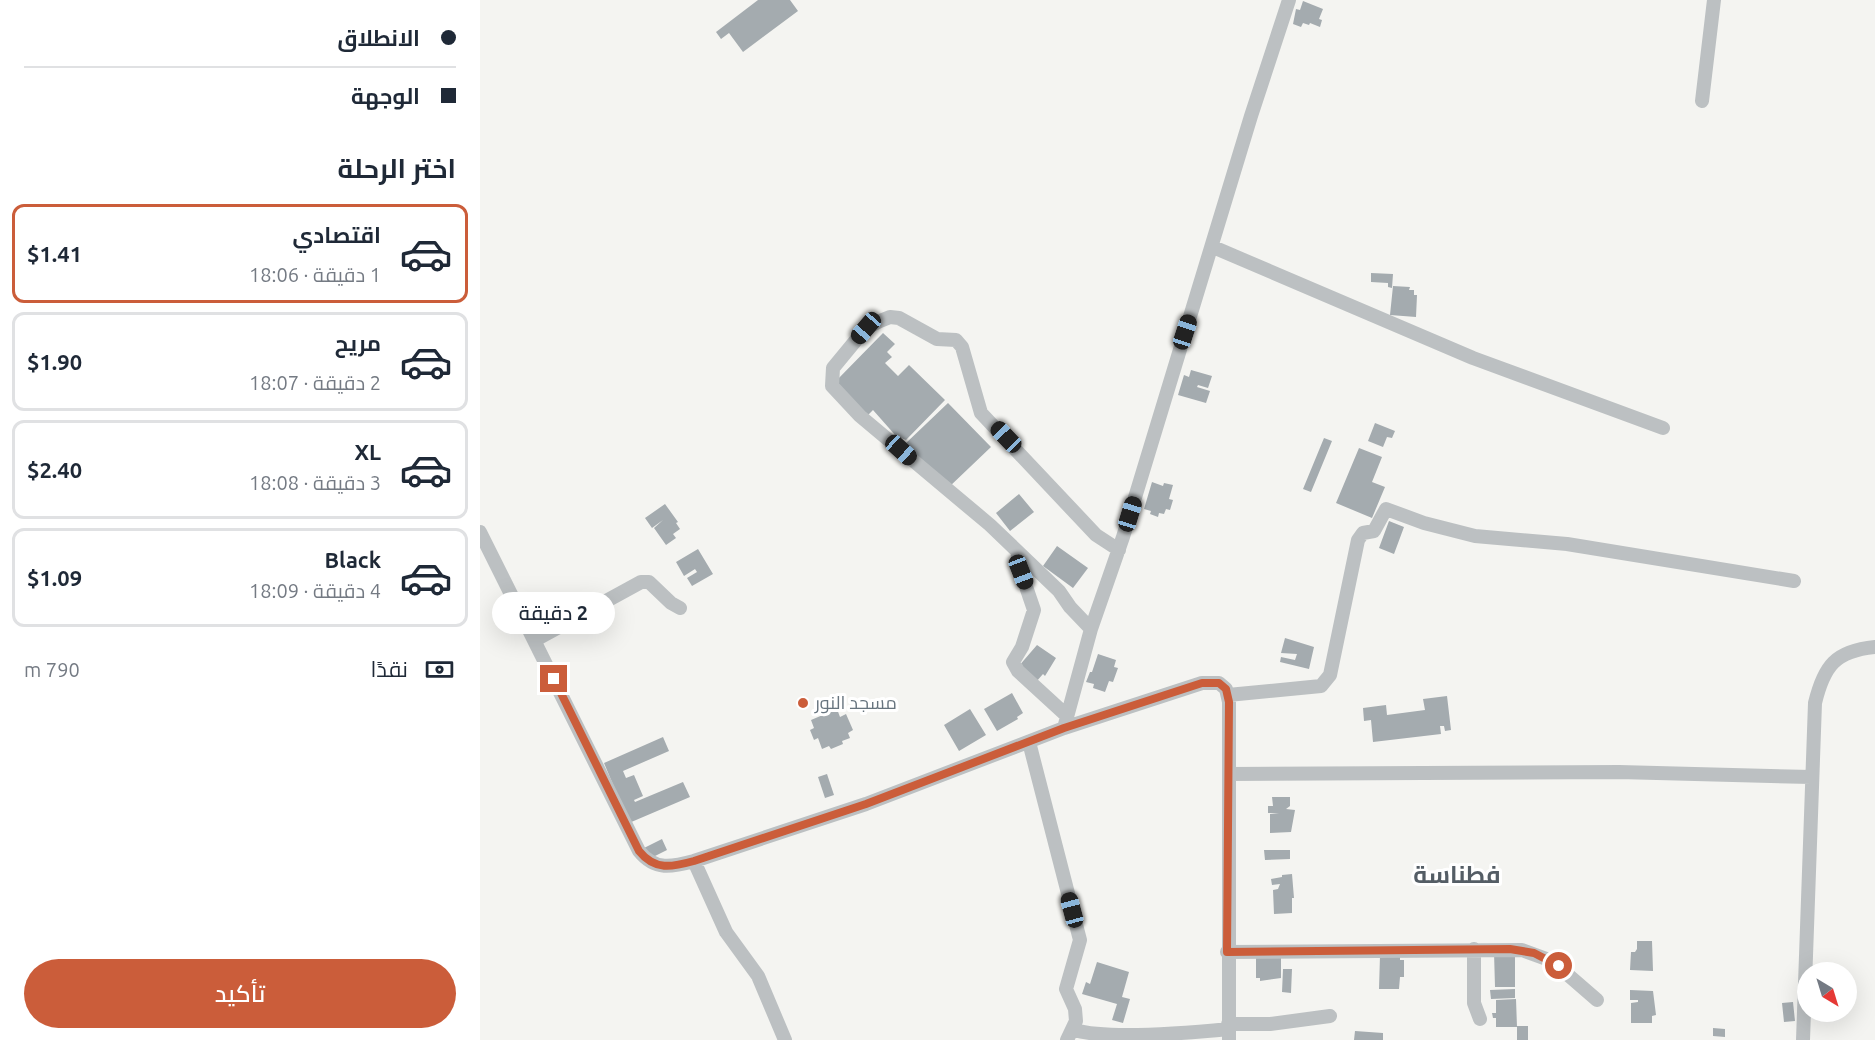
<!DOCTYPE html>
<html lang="ar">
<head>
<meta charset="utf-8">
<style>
  :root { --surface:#fff; --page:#f2f2f3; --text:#1f2937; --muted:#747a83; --line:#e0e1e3; --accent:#cb5d3a }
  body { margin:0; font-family:Ubuntu,Cairo,sans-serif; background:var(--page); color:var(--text); direction:rtl; height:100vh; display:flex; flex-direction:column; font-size:22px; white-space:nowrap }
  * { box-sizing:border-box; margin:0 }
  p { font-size:20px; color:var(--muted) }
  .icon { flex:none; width:33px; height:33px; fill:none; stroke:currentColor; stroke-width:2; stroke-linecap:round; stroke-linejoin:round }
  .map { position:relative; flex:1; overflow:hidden; direction:ltr }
  .panel { display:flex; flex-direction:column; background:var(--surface); width:480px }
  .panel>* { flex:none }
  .banner { display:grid; align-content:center; height:132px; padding:0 24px; background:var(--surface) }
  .needle { width:39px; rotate:142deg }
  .fabs { position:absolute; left:1317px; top:962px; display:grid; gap:12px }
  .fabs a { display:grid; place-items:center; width:60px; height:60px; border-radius:50%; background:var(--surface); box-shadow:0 6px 24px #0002; font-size:30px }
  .end { position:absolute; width:27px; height:27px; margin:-14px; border:8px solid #cb5d3a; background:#fff; box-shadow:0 0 0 3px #fff }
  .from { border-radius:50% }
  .bubble { position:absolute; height:42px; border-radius:21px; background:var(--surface); box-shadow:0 6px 24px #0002; font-size:20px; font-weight:600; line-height:42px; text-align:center; direction:rtl }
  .car { position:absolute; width:18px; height:36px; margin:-18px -9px; border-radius:8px; box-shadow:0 0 4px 2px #0007; background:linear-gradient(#222 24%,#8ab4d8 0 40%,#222 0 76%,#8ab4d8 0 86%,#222 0) }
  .banner b { display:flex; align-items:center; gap:21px; height:57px; font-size:22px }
  .banner b+b { border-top:2px solid var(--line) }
  .banner i { width:15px; height:15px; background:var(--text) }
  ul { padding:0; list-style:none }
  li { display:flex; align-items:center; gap:18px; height:99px; margin:0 12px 9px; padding:0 12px; border:3px solid var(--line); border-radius:12px }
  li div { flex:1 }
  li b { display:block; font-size:22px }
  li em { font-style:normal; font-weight:600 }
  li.current { border-color:var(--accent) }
  li>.icon { width:54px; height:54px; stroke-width:1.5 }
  h2 { padding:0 24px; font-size:27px; line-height:72px }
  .pay { display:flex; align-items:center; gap:15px; height:66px; padding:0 24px; font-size:22px }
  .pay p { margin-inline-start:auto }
  .action { display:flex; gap:12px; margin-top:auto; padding:12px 24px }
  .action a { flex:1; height:69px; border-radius:36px; background:var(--accent); color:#fff; font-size:24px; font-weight:600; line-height:69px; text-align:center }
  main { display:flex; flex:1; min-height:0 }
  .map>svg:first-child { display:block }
</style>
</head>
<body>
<main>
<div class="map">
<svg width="1395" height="1040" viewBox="0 0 1395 1040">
  <rect width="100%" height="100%" fill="#f4f4f1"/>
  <path fill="#a4abaf" d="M 278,0 L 310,0 L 318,11 L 263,52 L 249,33 L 241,39 L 236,32 Z
    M 823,1 L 843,9 L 839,19 L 842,20 L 840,27 L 830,23 L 829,25 L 823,23 L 821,27 L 813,24 L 816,9 L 820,10 Z
    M 891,273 L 913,274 L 912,288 L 908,287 L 908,283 L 891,282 Z
    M 913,286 L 930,287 L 929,290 L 934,290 L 934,295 L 937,295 L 936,317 L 910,315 Z
    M 403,333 L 415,344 L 407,352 L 412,357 L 405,363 L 418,376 L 429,365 L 465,400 L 426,440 L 416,436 L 393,410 L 388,415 L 355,382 Z
    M 711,370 L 732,376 L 728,388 L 718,385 L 717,387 L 730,391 L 726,403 L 698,395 L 704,375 L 709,377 Z
    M 468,403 L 511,447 L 468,488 L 425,444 Z
    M 895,423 L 915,431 L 912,438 L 907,437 L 903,447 L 888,441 Z
    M 844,438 L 852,441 L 831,492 L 823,489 Z
    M 879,448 L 902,457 L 892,482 L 905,487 L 892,518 L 856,503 Z
    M 672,482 L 683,486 L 684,483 L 693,485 L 689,499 L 693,500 L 690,510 L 686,509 L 684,514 L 679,513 L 678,517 L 670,514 L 671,511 L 664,509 Z
    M 539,494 L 554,512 L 530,531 L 516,513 Z
    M 185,504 L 198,522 L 196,523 L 200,529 L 193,534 L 196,538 L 186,545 L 174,528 L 183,520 L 172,528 L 165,518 Z
    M 909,521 L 924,527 L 914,554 L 899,548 Z
    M 577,546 L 608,568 L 593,588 L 563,566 Z
    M 218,549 L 233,574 L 212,586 L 207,578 L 217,572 L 215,569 L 204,576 L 196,562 Z
    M 805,638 L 834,647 L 829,669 L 800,662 L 801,657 L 815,660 L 817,654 L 801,653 Z
    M 557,645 L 576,658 L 565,676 L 563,674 L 556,682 L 538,667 Z
    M 618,654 L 636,660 L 634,667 L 638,668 L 633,682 L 629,681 L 625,692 L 613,688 L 614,684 L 606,682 L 610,672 L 612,672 Z
    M 532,693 L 543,713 L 537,717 L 538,719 L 517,731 L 504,709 Z
    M 967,696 L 971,730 L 965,731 L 964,726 L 960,726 L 961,734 L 893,742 L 891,720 L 884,721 L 883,708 L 906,705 L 907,715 L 945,710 L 943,699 Z
    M 357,709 L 360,717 L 366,714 L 373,730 L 368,733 L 370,738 L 362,741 L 363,744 L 351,749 L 349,746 L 342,749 L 338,738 L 334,740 L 330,730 L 334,728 L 331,720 Z
    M 490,709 L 506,735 L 479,751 L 464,725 Z
    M 183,737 L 189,751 L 143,771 L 146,778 L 154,775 L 163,796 L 154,800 L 155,802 L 203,782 L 210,797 L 149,823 L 124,763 Z
    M 347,774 L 354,795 L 345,798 L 338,777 Z
    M 792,797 L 810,797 L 810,806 L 806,809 L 815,810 L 811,832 L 790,833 L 790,814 L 799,813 L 788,813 L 788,806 L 793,806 Z
    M 182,839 L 187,850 L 169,859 L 164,848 Z
    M 784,850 L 810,850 L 810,859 L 785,860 Z
    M 812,874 L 814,898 L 812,898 L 812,913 L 794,914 L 793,890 L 798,889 L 800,884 L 792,885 L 791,879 L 802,877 L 802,875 Z
    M 1157,941 L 1172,941 L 1173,971 L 1150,970 L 1151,952 L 1155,952 L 1157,949 Z
    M 1035,951 L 1035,987 L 1015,987 L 1014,952 Z
    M 920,952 L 920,960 L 924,960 L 924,977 L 920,977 L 919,989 L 899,989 L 900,956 Z
    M 776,953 L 801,954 L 801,978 L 780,981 L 780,978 L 776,978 Z
    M 617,962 L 649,972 L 642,997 L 650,999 L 643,1023 L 632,1020 L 637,1004 L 602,994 L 606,982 L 610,984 Z
    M 803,969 L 812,969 L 811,993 L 802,992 Z
    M 1035,989 L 1035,998 L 1011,999 L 1010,990 Z
    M 1150,990 L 1173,991 L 1176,1015 L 1172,1016 L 1172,1023 L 1151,1023 L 1151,1003 L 1158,1002 L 1158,1000 L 1150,1000 Z
    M 1036,999 L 1037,1027 L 1016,1027 L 1016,1018 L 1013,1018 L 1012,1013 L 1016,1013 L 1016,1000 Z
    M 1313,1002 L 1315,1021 L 1304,1022 L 1302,1003 Z
    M 1037,1026 L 1048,1026 L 1048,1040 L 1037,1040 Z
    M 1233,1028 L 1245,1029 L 1245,1037 L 1233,1036 Z
    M 875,1031 L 903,1033 L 903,1040 L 874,1040 Z"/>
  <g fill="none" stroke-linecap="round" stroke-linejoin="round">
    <path stroke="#bcc0c2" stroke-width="14" d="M 1222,101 L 1234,0
      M 733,247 L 993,358 L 1183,428
      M 0,532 L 159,851 C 175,871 192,867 214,861 L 386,804 L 584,728 L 722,683 L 739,683 L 746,689 L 749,702 L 749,1040
      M 537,551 L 541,572 L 554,610 L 542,647 L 533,662 L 538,671 L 586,715
      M 611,629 L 590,607 L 579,591 L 510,525 L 380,416 L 352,386 L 353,368 L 386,328 L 400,321 L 410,317 L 419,318 L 457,339 L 476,340 L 482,347 L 501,413 L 616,535 L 639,550
      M 55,640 L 161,582 L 169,582 L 191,603 L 200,608
      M 748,695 L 841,686 L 850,675 L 878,540 L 883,533 L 894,531 L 906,509 L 944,523 L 995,536 L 1087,544 L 1314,581
      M 584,728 L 611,629 L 643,537 L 771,116 L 809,0
      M 549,742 L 600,940 L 586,989 L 595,1009 L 596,1021 L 587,1040
      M 749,774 L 1139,772 L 1331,777
      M 214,861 L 246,932 L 278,976 L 305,1040
      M 994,949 L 994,1003 L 1000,1019
      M 747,952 L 1042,950 L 1072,961 L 1117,1000
      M 748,1024 L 790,1024 L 850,1016
      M 594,1030 C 629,1040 708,1033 749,1029
      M 1323,1040 L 1335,703 C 1344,666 1355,651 1395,647"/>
  </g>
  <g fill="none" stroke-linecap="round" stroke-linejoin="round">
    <path stroke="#cb5d3a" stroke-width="8" d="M 74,679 L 159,851 C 175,871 192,867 214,861 L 386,804 L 584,728 L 722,683 L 739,683 L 746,689 L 749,702 L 747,952 L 1030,949 L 1054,953 L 1079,966"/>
  </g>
  <circle fill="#cb5d3a" stroke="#fff" stroke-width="2" cx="323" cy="703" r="6"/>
  <g text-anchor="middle" stroke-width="6" stroke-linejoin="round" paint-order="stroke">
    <g font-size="18" fill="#67747e" stroke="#fff" text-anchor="start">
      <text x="335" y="709">مسجد النور</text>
    </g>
    <g font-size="24" font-weight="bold" fill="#545d65" stroke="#fff">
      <text x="977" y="883">فطناسة</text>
    </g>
  </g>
</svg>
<div class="fabs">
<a><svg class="needle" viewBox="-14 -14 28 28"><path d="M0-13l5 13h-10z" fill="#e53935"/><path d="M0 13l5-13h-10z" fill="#747a83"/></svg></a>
</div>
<i class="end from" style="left:1079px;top:966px"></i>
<i class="end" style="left:74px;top:679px"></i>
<div class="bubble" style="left:12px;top:592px;width:123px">2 دقيقة</div>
<i class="car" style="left:386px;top:328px;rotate:221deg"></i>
<i class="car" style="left:705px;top:332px;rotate:18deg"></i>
<i class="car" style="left:526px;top:437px;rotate:316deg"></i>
<i class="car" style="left:421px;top:450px;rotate:132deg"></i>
<i class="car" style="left:650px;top:514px;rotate:17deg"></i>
<i class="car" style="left:541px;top:572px;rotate:159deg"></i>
<i class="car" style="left:592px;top:910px;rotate:345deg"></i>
</div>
<section class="panel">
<div class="banner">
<b><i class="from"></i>الانطلاق</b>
<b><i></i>الوجهة</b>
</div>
<h2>اختر الرحلة</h2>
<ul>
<li class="current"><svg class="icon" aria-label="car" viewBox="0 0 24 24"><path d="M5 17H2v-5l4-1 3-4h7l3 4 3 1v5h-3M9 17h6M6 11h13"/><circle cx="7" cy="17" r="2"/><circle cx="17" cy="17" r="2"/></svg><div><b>اقتصادي</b><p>1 دقيقة · 18:06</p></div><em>$1.41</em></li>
<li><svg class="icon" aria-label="car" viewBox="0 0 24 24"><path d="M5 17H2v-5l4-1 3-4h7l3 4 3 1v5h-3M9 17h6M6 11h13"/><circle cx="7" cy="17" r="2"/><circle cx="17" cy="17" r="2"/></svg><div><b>مريح</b><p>2 دقيقة · 18:07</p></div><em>$1.90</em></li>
<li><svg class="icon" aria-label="car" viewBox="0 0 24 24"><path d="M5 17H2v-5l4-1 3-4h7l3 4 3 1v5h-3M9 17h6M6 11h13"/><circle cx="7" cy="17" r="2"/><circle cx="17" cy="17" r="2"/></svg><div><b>XL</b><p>3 دقيقة · 18:08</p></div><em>$2.40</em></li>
<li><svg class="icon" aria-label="car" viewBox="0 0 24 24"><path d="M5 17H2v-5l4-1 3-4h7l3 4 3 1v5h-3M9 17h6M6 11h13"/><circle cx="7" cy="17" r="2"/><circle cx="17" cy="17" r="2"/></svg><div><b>Black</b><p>4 دقيقة · 18:09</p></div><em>$1.09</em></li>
</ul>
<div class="pay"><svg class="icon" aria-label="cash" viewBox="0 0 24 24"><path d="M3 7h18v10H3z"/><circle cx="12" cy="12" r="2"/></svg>نقدًا<p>790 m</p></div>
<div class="action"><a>تأكيد</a></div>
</section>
</main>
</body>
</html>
